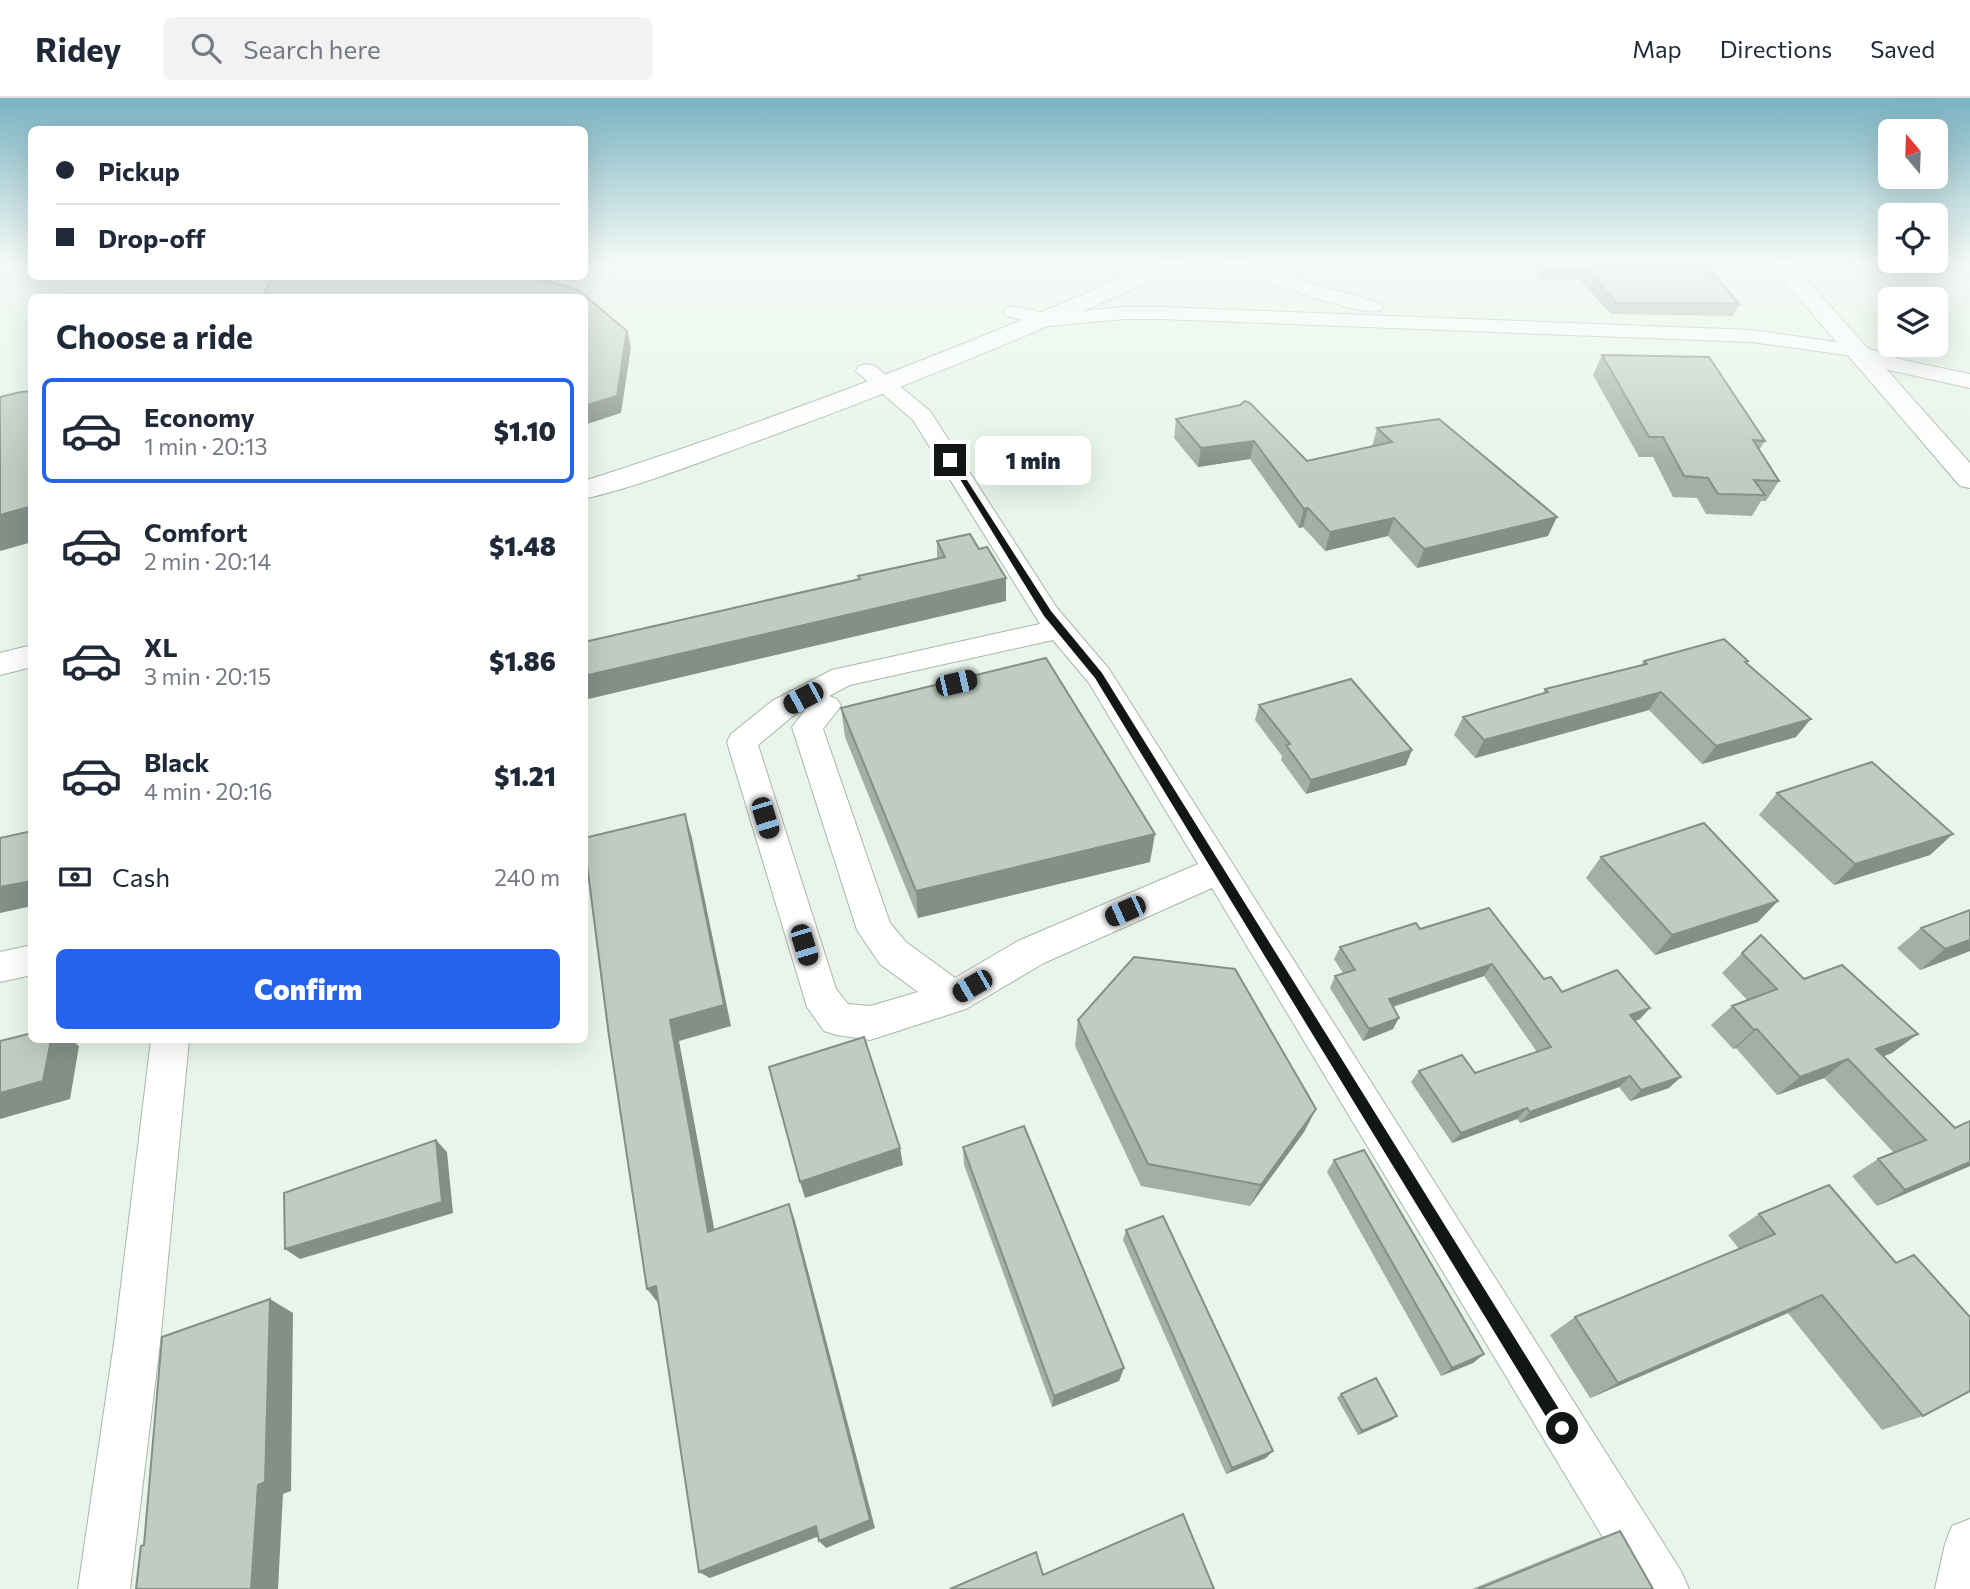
<!DOCTYPE html>
<html lang="en">
<head>
<meta charset="utf-8">
<style>
  :root { --surface:#fff; --page:#f2f2f3; --text:#1f2937; --muted:#747a83; --line:#e0e1e3; --accent:#2563eb }
  body { margin:0; font-family:Commissioner,sans-serif; background:var(--page); color:var(--text); height:100vh; display:flex; flex-direction:column; font-size:26px; white-space:nowrap }
  * { box-sizing:border-box; margin:0 }
  p { font-size:23px; color:var(--muted) }
  .icon { flex:none; width:38px; height:38px; fill:none; stroke:currentColor; stroke-width:2; stroke-linecap:round; stroke-linejoin:round }
  .map { position:relative; flex:1; overflow:hidden }
  .drawer { position:absolute; left:28px; top:196px; width:560px; height:749px; display:flex; flex-direction:column; background:var(--surface); border-radius:10px; box-shadow:0 7px 28px #0002 }
  .drawer>* { flex:none }
  .guide { position:absolute; left:28px; top:28px; width:560px; height:154px; border-radius:10px; box-shadow:0 7px 28px #0002; display:grid; align-content:center; height:154px; padding:0 28px; background:var(--surface) }
  .needle { width:46px; rotate:341deg }
  .controls { position:absolute; left:1878px; top:21px; display:grid; gap:14px }
  .controls a { display:grid; place-items:center; width:70px; height:70px; border-radius:10px; background:var(--surface); box-shadow:0 7px 28px #0002; font-size:35px }
  .end { position:absolute; width:32px; height:32px; margin:-16px; border:9px solid #121713; background:#fff; box-shadow:0 0 0 4px #fff }
  .from { border-radius:50% }
  .bubble { position:absolute; height:49px; border-radius:10px; background:var(--surface); box-shadow:0 7px 28px #0002; font-size:23px; font-weight:800; line-height:49px; text-align:center }
  .car { position:absolute; width:21px; height:42px; margin:-21px -10px; border-radius:9px; box-shadow:0 0 5px 2px #0007; background:linear-gradient(#222 24%,#8ab4d8 0 40%,#222 0 76%,#8ab4d8 0 86%,#222 0) }
  .guide b { display:flex; align-items:center; gap:24px; height:66px; font-size:26px }
  .guide b+b { border-top:2px solid var(--line) }
  .guide i { width:18px; height:18px; background:var(--text) }
  ul { padding:0; list-style:none }
  li { display:flex; align-items:center; gap:21px; height:105px; margin:0 14px 10px; padding:0 14px; border:4px solid transparent; border-radius:10px }
  li div { flex:1 }
  li b { display:block; font-size:26px }
  li em { font-style:normal; font-weight:800 }
  li.selected { border-color:var(--accent) }
  li>.icon { width:63px; height:63px; stroke-width:1.5 }
  h2 { padding:0 28px; font-size:32px; line-height:84px }
  .pay { display:flex; align-items:center; gap:18px; height:77px; padding:0 28px; font-size:26px }
  .pay p { margin-inline-start:auto }
  .action { display:flex; gap:14px; margin-top:auto; padding:14px 28px }
  .action a { flex:1; height:80px; border-radius:10px; background:var(--accent); color:#fff; font-size:28px; font-weight:800; line-height:80px; text-align:center }
  header { display:flex; align-items:center; gap:42px; box-sizing:border-box; height:98px; padding:0 35px; background:var(--surface); border-bottom:2px solid var(--line) }
  header strong { font-size:33px }
  nav { display:flex; gap:38px; margin-inline-start:auto; font-size:24px }
  .search { width:490px; height:63px; background:var(--page); display:flex; align-items:center; gap:18px; box-sizing:border-box; padding:0 24px; border-radius:10px; color:var(--muted); font-size:26px }
  .map>svg:first-child { display:block }
</style>
</head>
<body>
<header>
<strong>Ridey</strong>
<div class="search"><svg class="icon" aria-label="search" viewBox="0 0 24 24"><circle cx="10" cy="10" r="6"/><path d="M15 15l6 6"/></svg>Search here</div>
<nav><a>Map</a><a>Directions</a><a>Saved</a></nav>
</header>
<div class="map">
<svg width="1970" height="1491" viewBox="0 0 1970 1491">
  <rect width="100%" height="100%" fill="#e7f5ea"/>
  <g fill="none" stroke-linecap="round" stroke-linejoin="round">
    <g stroke="#a9b6ab" stroke-width="2">
      <path id="street" d="M 1220,163 L 1246,163 L 1303,183 L 1380,205 L 1383,209 L 1380,213 C 1358,219 1250,177 1222,167 Z
        M 1013,208 L 1048,216 L 1125,209 L 1161,209 L 1752,232 L 1858,247 L 1903,262 L 1970,276 L 1970,290 L 1889,272 L 1853,258 L 1752,244 L 1161,221 L 1125,221 L 1048,228 L 1006,218 L 1003,214 L 1006,210 Z
        M 867,266 L 875,268 L 930,313 L 1057,510 L 1109,571 L 1681,1473 L 1689,1491 L 1634,1491 L 1212,790 L 1044,865 L 966,911 L 870,942 L 837,937 L 824,933 L 807,909 L 727,644 L 731,636 L 772,603 L 832,572 L 1040,526 L 913,322 L 856,273 L 859,268 ZM 1053,542 L 1089,585 L 1198,766 L 1018,843 L 955,880 L 906,844 L 890,825 L 823,631 L 841,608 L 837,601 L 829,598 L 850,587 ZM 806,611 L 792,629 L 857,832 L 880,866 L 918,894 L 870,908 L 848,906 L 836,891 L 758,647 L 794,617 Z
        M 32,847 L 32,877 L 0,884 L 0,854 Z
        M 151,942 L 189,942 L 160,1245 L 130,1491 L 78,1491 L 114,1245 Z
        M 1970,1421 L 1970,1491 L 1935,1491 L 1945,1446 L 1952,1428 Z"/>
    </g>
    <g stroke="#a9b6ab" stroke-width="2">
      <path id="highway" d="M 1160,163 L 1188,163 L 1185,168 C 1049,229 911,287 771,338 C 710,360 648,386 584,401 L 584,383 C 780,320 972,246 1160,163 Z
        M 1767,163 L 1790,163 L 1970,365 L 1970,390 L 1960,388 Z
        M 32,547 L 32,569 L 0,577 L 0,555 Z"/>
    </g>
    <use href="#street" fill="#fff" fill-rule="evenodd"/>
    <use href="#highway" fill="#fff" fill-rule="evenodd"/>
  </g>
  <path fill="#a3afa6" d="M 1531,163 L 1703,163 L 1739,206 L 1733,218 L 1611,216 L 1579,181 L 1539,181 Z
    M 1602,257 L 1765,343 L 1759,352 L 1779,383 L 1766,403 L 1761,403 L 1752,418 L 1706,416 L 1697,400 L 1673,399 L 1653,359 L 1639,359 L 1593,277 Z
    M 1240,307 L 1307,363 L 1372,349 L 1377,330 L 1548,438 L 1417,470 L 1388,438 L 1325,453 L 1303,429 L 1299,430 L 1250,361 L 1198,369 L 1174,340 L 1176,321 Z
    M 937,443 L 1006,503 L 859,482 L 858,478 L 937,460 Z
    M 1644,563 L 1748,563 L 1747,565 L 1796,639 L 1702,666 L 1649,612 L 1475,660 L 1454,637 L 1463,619 L 1543,595 L 1545,591 L 1641,567 Z
    M 1259,607 L 1406,667 L 1306,696 L 1281,662 L 1282,658 L 1255,622 Z
    M 841,610 L 1150,764 L 918,820 L 845,639 Z
    M 1777,695 L 1930,757 L 1834,787 L 1759,717 Z
    M 1601,759 L 1758,824 L 1655,857 L 1586,780 Z
    M 1970,812 L 1970,853 L 1920,872 L 1897,850 L 1921,830 Z
    M 1420,831 L 1544,881 L 1562,894 L 1640,921 L 1635,923 L 1669,990 L 1630,1003 L 1619,989 L 1520,1025 L 1517,1021 L 1452,1045 L 1411,984 L 1419,973 L 1475,975 L 1537,954 L 1484,878 L 1393,909 L 1393,931 L 1363,943 L 1330,890 L 1335,878 L 1343,875 L 1334,861 L 1340,849 Z
    M 1742,855 L 1804,881 L 1892,955 L 1884,958 L 1970,1068 L 1877,1108 L 1852,1078 L 1878,1061 L 1894,1055 L 1824,980 L 1777,997 L 1736,950 L 1733,951 L 1711,927 L 1732,908 L 1747,902 L 1722,875 Z
    M 1078,922 L 1316,1011 L 1304,1034 L 1250,1108 L 1141,1088 L 1075,948 Z
    M 963,1049 L 1124,1270 L 1119,1283 L 1052,1309 L 964,1067 Z
    M 1334,1062 L 1484,1256 L 1473,1265 L 1441,1278 L 1327,1074 Z
    M 1759,1116 L 1923,1318 L 1882,1332 L 1788,1215 L 1590,1300 L 1550,1237 L 1575,1219 L 1739,1151 L 1728,1137 Z
    M 1126,1132 L 1266,1360 L 1226,1376 L 1123,1142 Z
    M 1341,1296 L 1397,1318 L 1392,1322 L 1358,1337 L 1337,1300 Z
    M 1620,1433 L 1653,1491 L 1472,1491 L 1590,1443 Z"/>
  <path fill="#858f87" d="M 627,233 L 631,249 L 621,315 L 584,327 L 584,308 Z
    M 1254,343 L 1250,361 L 1198,369 L 1201,350 Z
    M 32,408 L 32,444 L 0,453 L 0,417 Z
    M 1308,410 L 1303,429 L 1299,430 L 1304,411 Z
    M 1557,419 L 1548,438 L 1417,470 L 1424,451 Z
    M 1394,420 L 1388,438 L 1325,453 L 1330,434 Z
    M 1006,480 L 1006,503 L 584,602 L 584,578 Z
    M 1661,594 L 1649,612 L 1475,660 L 1484,642 Z
    M 1811,621 L 1796,639 L 1702,666 L 1716,648 Z
    M 1412,652 L 1406,667 L 1306,696 L 1311,682 Z
    M 685,716 L 692,740 L 731,928 L 679,943 L 718,1151 L 708,1134 L 670,922 Z
    M 1155,736 L 1150,764 L 918,820 L 916,793 Z
    M 1953,736 L 1930,757 L 1834,787 L 1855,766 Z
    M 32,783 L 32,808 L 0,815 L 0,789 Z
    M 1778,803 L 1758,824 L 1655,857 L 1672,837 Z
    M 1970,842 L 1970,853 L 1920,872 L 1945,851 Z
    M 1492,866 L 1484,878 L 1382,912 L 1389,901 Z
    M 1650,910 L 1640,921 L 1620,929 L 1630,917 Z
    M 1399,920 L 1393,931 L 1363,943 L 1369,931 Z
    M 1757,931 L 1736,950 L 1733,951 L 1754,932 Z
    M 1918,936 L 1892,955 L 1855,969 L 1876,951 Z
    M 51,942 L 71,942 L 79,948 L 70,1001 L 0,1021 L 0,995 Z
    M 1848,961 L 1824,980 L 1777,997 L 1800,979 Z
    M 1630,978 L 1619,989 L 1520,1025 L 1530,1014 Z
    M 1681,979 L 1669,990 L 1630,1003 L 1641,992 Z
    M 1527,1010 L 1517,1021 L 1452,1045 L 1461,1035 Z
    M 1316,1011 L 1304,1034 L 1250,1108 L 1261,1087 Z
    M 436,1042 L 447,1054 L 453,1115 L 300,1161 L 285,1151 Z
    M 900,1050 L 903,1067 L 805,1100 L 800,1084 Z
    M 1970,1064 L 1970,1068 L 1877,1108 L 1905,1092 Z
    M 789,1106 L 795,1123 L 875,1430 L 826,1450 L 819,1443 Z
    M 656,1188 L 659,1206 L 647,1191 Z
    M 1822,1197 L 1788,1215 L 1590,1300 L 1618,1285 Z
    M 270,1201 L 293,1215 L 291,1393 L 283,1396 L 278,1491 L 251,1491 Z
    M 1484,1256 L 1473,1265 L 1441,1278 L 1452,1270 Z
    M 1124,1270 L 1119,1283 L 1052,1309 L 1054,1298 Z
    M 1397,1318 L 1392,1322 L 1358,1337 L 1362,1333 Z
    M 1273,1353 L 1266,1360 L 1226,1376 L 1232,1370 Z
    M 816,1428 L 822,1437 L 710,1480 L 699,1474 Z"/>
  <path fill="#beccc1" stroke="#858f87" stroke-width="2" d="M 1540,163 L 1703,163 L 1739,206 L 1616,205 L 1584,169 L 1543,170 Z
    M 273,178 L 528,178 L 578,192 L 627,233 L 617,298 L 584,308 L 584,200 L 262,200 Z
    M 1602,257 L 1709,259 L 1765,343 L 1753,342 L 1779,383 L 1754,382 L 1765,397 L 1718,396 L 1708,380 L 1684,378 L 1663,339 L 1649,339 Z
    M 32,293 L 32,408 L 0,417 L 0,299 L 21,294 Z
    M 1245,303 L 1250,305 L 1307,363 L 1392,344 L 1377,330 L 1439,321 L 1557,419 L 1424,451 L 1394,420 L 1330,434 L 1308,410 L 1304,411 L 1254,343 L 1201,350 L 1176,321 L 1240,307 Z
    M 970,436 L 979,451 L 987,449 L 1006,480 L 584,578 L 584,544 L 860,481 L 858,478 L 945,459 L 937,443 Z
    M 1724,541 L 1748,563 L 1745,564 L 1811,621 L 1716,648 L 1661,594 L 1484,642 L 1463,619 L 1548,594 L 1545,591 L 1647,566 L 1644,563 Z
    M 1046,560 L 1155,736 L 916,793 L 841,610 Z
    M 1351,581 L 1412,652 L 1311,682 L 1286,647 L 1290,646 L 1259,607 Z
    M 1872,664 L 1953,736 L 1855,766 L 1777,695 Z
    M 685,716 L 724,907 L 670,922 L 708,1134 L 789,1106 L 870,1422 L 819,1443 L 816,1428 L 699,1474 L 656,1188 L 647,1191 L 609,938 L 584,743 L 584,740 Z
    M 1704,725 L 1778,803 L 1672,837 L 1601,759 Z
    M 32,733 L 32,783 L 0,789 L 0,740 Z
    M 1489,810 L 1544,881 L 1551,879 L 1562,894 L 1617,872 L 1650,910 L 1630,917 L 1681,979 L 1641,992 L 1630,978 L 1530,1014 L 1527,1010 L 1461,1035 L 1419,973 L 1462,957 L 1475,975 L 1551,949 L 1492,866 L 1389,901 L 1399,920 L 1369,931 L 1335,878 L 1355,872 L 1340,849 L 1416,825 L 1420,831 Z
    M 1970,812 L 1970,842 L 1945,851 L 1921,830 Z
    M 1761,837 L 1804,881 L 1842,867 L 1918,936 L 1876,951 L 1955,1030 L 1970,1023 L 1970,1064 L 1905,1092 L 1878,1061 L 1926,1042 L 1848,961 L 1800,979 L 1757,931 L 1754,932 L 1732,908 L 1777,891 L 1742,855 Z
    M 1134,859 L 1235,871 L 1316,1011 L 1261,1087 L 1148,1066 L 1078,922 Z
    M 32,935 L 32,942 L 51,942 L 43,983 L 0,995 L 0,943 Z
    M 864,939 L 900,1050 L 800,1084 L 769,969 Z
    M 1024,1028 L 1124,1270 L 1054,1298 L 963,1049 Z
    M 436,1042 L 442,1104 L 285,1151 L 284,1095 Z
    M 1364,1052 L 1484,1256 L 1452,1270 L 1334,1062 Z
    M 1829,1087 L 1896,1165 L 1914,1157 L 1970,1219 L 1970,1293 L 1923,1318 L 1822,1197 L 1618,1285 L 1575,1219 L 1775,1136 L 1759,1116 Z
    M 1163,1118 L 1273,1353 L 1232,1370 L 1126,1132 Z
    M 270,1201 L 265,1384 L 258,1387 L 251,1491 L 136,1491 L 141,1448 L 144,1447 L 162,1239 Z
    M 1376,1280 L 1397,1318 L 1362,1333 L 1341,1296 Z
    M 1183,1416 L 1214,1491 L 950,1491 L 1036,1454 L 1043,1477 Z
    M 1620,1433 L 1653,1491 L 1478,1491 Z"/>
  <linearGradient id="sky" x2="0" y2="1"><stop stop-color="#79b2c0"/><stop offset="0.44" stop-color="#f4faf6"/><stop offset="1" stop-color="#f4faf6" stop-opacity="0"/></linearGradient>
  <rect width="1970" height="371" fill="url(#sky)"/>
  <path fill="#121713" d="M 947,360 L 954,362 L 1051,513 L 1102,575 L 1567,1324 L 1570,1330 L 1567,1335 L 1562,1338 L 1556,1335 L 1095,580 L 1044,518 Z"/>
</svg>
<div class="controls">
<a><svg class="needle" viewBox="-14 -14 28 28"><path d="M0-13l5 13h-10z" fill="#e53935"/><path d="M0 13l5-13h-10z" fill="#747a83"/></svg></a>
<a><svg class="icon" aria-label="locate" viewBox="0 0 24 24"><circle cx="12" cy="12" r="6"/><path d="M12 2v4M12 18v4M2 12h4M18 12h4"/></svg></a>
<a><svg class="icon" aria-label="layers" viewBox="0 0 24 24"><path d="M12 4l9 5-9 5-9-5zM3 14l9 5 9-5"/></svg></a>
</div>
<i class="end from" style="left:1562px;top:1330px"></i>
<i class="end" style="left:950px;top:362px"></i>
<div class="bubble" style="left:975px;top:338px;width:116px">1 min</div>
<i class="car" style="left:956px;top:585px;rotate:77deg"></i>
<i class="car" style="left:803px;top:600px;rotate:242deg"></i>
<i class="car" style="left:765px;top:720px;rotate:163deg"></i>
<i class="car" style="left:1125px;top:813px;rotate:246deg"></i>
<i class="car" style="left:804px;top:847px;rotate:163deg"></i>
<i class="car" style="left:972px;top:888px;rotate:240deg"></i>
<div class="guide">
<b><i class="from"></i>Pickup</b>
<b><i></i>Drop-off</b>
</div>
<section class="drawer">
<h2>Choose a ride</h2>
<ul>
<li class="selected"><svg class="icon" aria-label="car" viewBox="0 0 24 24"><path d="M5 17H2v-5l4-1 3-4h7l3 4 3 1v5h-3M9 17h6M6 11h13"/><circle cx="7" cy="17" r="2"/><circle cx="17" cy="17" r="2"/></svg><div><b>Economy</b><p>1 min · 20:13</p></div><em>$1.10</em></li>
<li><svg class="icon" aria-label="car" viewBox="0 0 24 24"><path d="M5 17H2v-5l4-1 3-4h7l3 4 3 1v5h-3M9 17h6M6 11h13"/><circle cx="7" cy="17" r="2"/><circle cx="17" cy="17" r="2"/></svg><div><b>Comfort</b><p>2 min · 20:14</p></div><em>$1.48</em></li>
<li><svg class="icon" aria-label="car" viewBox="0 0 24 24"><path d="M5 17H2v-5l4-1 3-4h7l3 4 3 1v5h-3M9 17h6M6 11h13"/><circle cx="7" cy="17" r="2"/><circle cx="17" cy="17" r="2"/></svg><div><b>XL</b><p>3 min · 20:15</p></div><em>$1.86</em></li>
<li><svg class="icon" aria-label="car" viewBox="0 0 24 24"><path d="M5 17H2v-5l4-1 3-4h7l3 4 3 1v5h-3M9 17h6M6 11h13"/><circle cx="7" cy="17" r="2"/><circle cx="17" cy="17" r="2"/></svg><div><b>Black</b><p>4 min · 20:16</p></div><em>$1.21</em></li>
</ul>
<div class="pay"><svg class="icon" aria-label="cash" viewBox="0 0 24 24"><path d="M3 7h18v10H3z"/><circle cx="12" cy="12" r="2"/></svg>Cash<p>240 m</p></div>
<div class="action"><a>Confirm</a></div>
</section>
</div>
</body>
</html>
